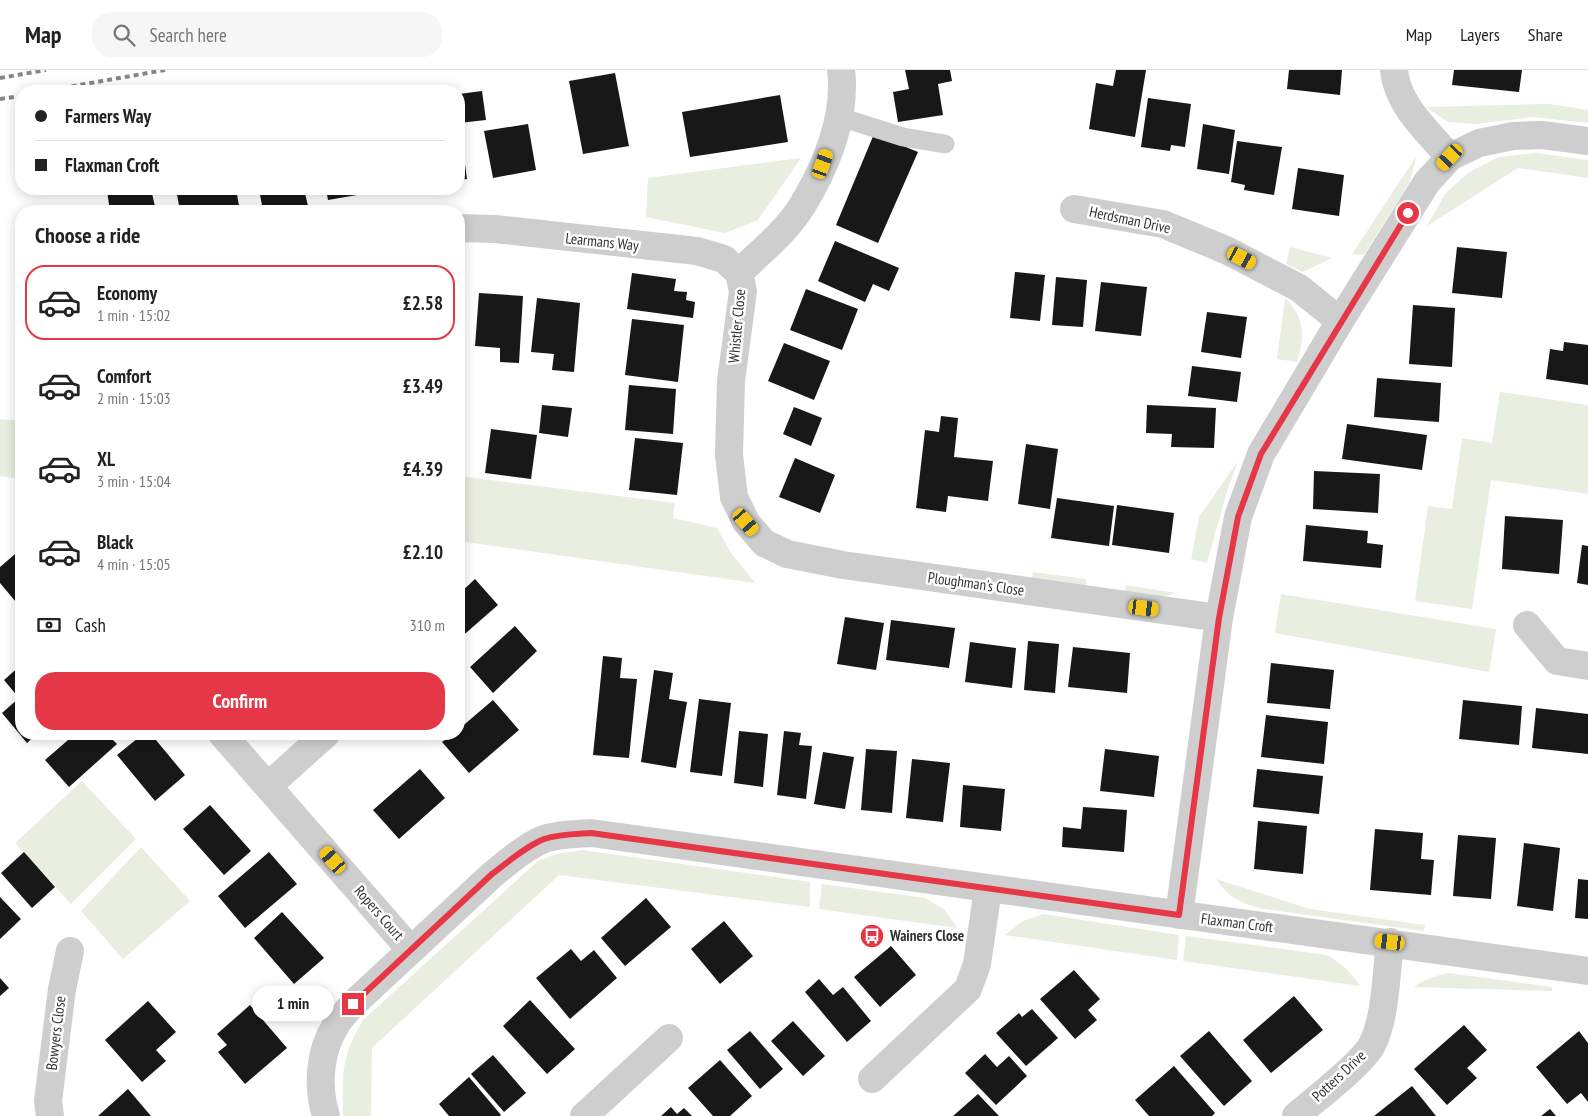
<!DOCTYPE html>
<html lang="en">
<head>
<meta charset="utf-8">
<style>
  :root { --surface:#fff; --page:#f6f6f6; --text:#222; --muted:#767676; --line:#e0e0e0; --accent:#e53745 }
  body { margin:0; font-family:"PT Sans Narrow",sans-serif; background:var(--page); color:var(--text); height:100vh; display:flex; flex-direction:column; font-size:19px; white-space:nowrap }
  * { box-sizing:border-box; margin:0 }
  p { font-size:16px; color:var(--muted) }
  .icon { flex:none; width:28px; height:28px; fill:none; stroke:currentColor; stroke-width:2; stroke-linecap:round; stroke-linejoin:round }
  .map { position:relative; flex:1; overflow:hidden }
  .sheet { position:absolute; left:15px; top:135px; width:450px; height:535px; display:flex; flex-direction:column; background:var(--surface); border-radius:20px; box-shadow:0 2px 12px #0003 }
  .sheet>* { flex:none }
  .top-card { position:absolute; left:15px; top:15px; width:450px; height:110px; border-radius:20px; box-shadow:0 2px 12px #0003; display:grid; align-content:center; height:110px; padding:0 20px; background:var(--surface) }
  .end { position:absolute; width:22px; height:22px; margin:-11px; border:6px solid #e53745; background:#fff; box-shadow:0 0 0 2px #fff }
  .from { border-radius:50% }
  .bubble { position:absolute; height:35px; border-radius:18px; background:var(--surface); box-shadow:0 2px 12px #0003; font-size:16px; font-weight:800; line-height:35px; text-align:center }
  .car { position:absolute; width:15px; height:30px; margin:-15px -8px; border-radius:6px; box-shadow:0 0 4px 1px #0007; background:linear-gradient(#f5c518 24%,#345 0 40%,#f5c518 0 76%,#345 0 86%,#f5c518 0) }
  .top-card b { display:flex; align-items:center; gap:18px; height:48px; font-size:19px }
  .top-card b+b { border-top:1px solid var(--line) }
  .top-card i { width:12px; height:12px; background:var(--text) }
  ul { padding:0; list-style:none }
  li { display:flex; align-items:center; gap:15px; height:75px; margin:0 10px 8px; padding:0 10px; border:2px solid transparent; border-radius:20px }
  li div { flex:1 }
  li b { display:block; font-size:19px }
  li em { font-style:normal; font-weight:800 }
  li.on { border-color:var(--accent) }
  li>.icon { width:45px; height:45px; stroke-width:1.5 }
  h2 { padding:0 20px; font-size:22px; line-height:60px }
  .pay { display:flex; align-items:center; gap:12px; height:55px; padding:0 20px; font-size:19px }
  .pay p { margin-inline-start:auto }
  .action { display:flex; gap:10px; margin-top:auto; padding:10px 20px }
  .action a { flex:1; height:58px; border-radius:20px; background:var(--accent); color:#fff; font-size:20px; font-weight:800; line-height:58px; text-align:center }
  header { display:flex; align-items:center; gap:30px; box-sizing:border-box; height:70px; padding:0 25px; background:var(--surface); border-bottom:1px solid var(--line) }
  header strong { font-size:24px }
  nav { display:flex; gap:28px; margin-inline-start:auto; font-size:18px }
  .search { width:350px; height:45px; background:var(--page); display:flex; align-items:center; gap:12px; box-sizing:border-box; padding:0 18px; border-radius:20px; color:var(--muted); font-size:19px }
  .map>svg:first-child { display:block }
</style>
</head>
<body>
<header>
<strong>Map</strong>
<div class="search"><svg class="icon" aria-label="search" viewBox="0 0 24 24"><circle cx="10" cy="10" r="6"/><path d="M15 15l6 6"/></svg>Search here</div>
<nav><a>Map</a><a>Layers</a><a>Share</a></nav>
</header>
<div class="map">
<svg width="1588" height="1046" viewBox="0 0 1588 1046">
  <rect width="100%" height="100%" fill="#fff"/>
  <path fill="#e8eee0" d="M 1549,34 L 1588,40 L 1588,53 L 1532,47 L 1476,54 L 1448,52 L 1426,37 Z
    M 1536,83 L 1588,90 L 1588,108 L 1518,98 L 1427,156 L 1445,124 L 1469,102 L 1499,87 Z
    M 1416,87 L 1410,112 L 1364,185 L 1352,184 Z
    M 801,88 L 758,150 L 725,163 L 646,147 L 648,108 Z
    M 1290,177 L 1332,188 L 1303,202 L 1286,194 Z
    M 1285,228 C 1305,248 1305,266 1297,292 L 1277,289 Z
    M 1500,322 L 1588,335 L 1588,424 L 1491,410 L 1472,539 L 1415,531 L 1428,436 L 1452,439 L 1462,368 L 1492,373 Z
    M 0,349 L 21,351 L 21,409 L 0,406 Z
    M 1238,391 L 1228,418 L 1207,493 L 1191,489 L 1199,447 Z
    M 459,406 L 675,433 L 673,448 L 717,458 L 731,483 L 755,513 L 459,471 Z
    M 1033,502 L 1086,509 L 1086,518 L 1043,512 L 1032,507 Z
    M 1126,515 L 1175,523 C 1159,531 1142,526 1125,522 Z
    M 1281,524 L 1496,559 L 1489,602 L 1275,563 Z
    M 82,711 L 136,769 L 71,834 L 15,773 Z
    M 141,777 L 190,831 L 123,889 L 81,841 Z
    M 582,780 L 810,812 L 810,837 L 559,805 L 372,978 L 371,1046 L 343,1046 C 342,1004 341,987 363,950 L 538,791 L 556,784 Z
    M 1216,809 L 1310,839 L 1425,855 L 1424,861 L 1264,839 C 1240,833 1230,829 1216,809 Z
    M 822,814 L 925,828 L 945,840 L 957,858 L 819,839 Z
    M 1043,844 L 1179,865 L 1177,890 L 1005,865 L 1023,851 Z
    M 1186,866 L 1327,885 C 1342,894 1351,902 1360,916 L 1183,891 Z
    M 1449,903 L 1552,917 L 1552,921 L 1414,917 C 1425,909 1435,906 1449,903 Z"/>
  <path fill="#181818" d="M 905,0 L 950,0 L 952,11 L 938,14 L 943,45 L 898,52 L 893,22 L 909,19 Z
    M 1116,0 L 1146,0 L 1135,67 L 1089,59 L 1096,13 L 1113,16 Z
    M 1289,0 L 1342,0 L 1340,25 L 1287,19 Z
    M 1454,0 L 1522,0 L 1519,22 L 1452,15 Z
    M 615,3 L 629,76 L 583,84 L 569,11 Z
    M 482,21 L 486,50 L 459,53 L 459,24 Z
    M 780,25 L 788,72 L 690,87 L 682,42 Z
    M 1148,28 L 1191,34 L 1185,77 L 1171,75 L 1170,81 L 1141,77 Z
    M 528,54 L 536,100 L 493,108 L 484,61 Z
    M 1203,54 L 1235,60 L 1229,104 L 1197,99 Z
    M 874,64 L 918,82 L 878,173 L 836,155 Z
    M 459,65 L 461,65 L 467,109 L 459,110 Z
    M 1237,71 L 1282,77 L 1274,125 L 1244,120 L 1245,115 L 1231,112 Z
    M 1298,98 L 1344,105 L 1339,146 L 1292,139 Z
    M 118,119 L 151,119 L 156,141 L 110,141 L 107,121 Z
    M 176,119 L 236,119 L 240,141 L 180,141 Z
    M 259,119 L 304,119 L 308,136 L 279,141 L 263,141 Z
    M 326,119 L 386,119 L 386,120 L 328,130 Z
    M 835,171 L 899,198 L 889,221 L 873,214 L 865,232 L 818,211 Z
    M 1457,177 L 1507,182 L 1502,228 L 1452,223 Z
    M 1015,202 L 1045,205 L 1040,251 L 1010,248 Z
    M 632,203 L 676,209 L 674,221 L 687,222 L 686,230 L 695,232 L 693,248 L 627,239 Z
    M 1056,207 L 1087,210 L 1083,257 L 1052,255 Z
    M 1101,212 L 1147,217 L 1141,266 L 1095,261 Z
    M 806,219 L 858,239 L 842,280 L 790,260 Z
    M 479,223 L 523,226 L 519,293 L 500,292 L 500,278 L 475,276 Z
    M 537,228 L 580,233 L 574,302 L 552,300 L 554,284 L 531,282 Z
    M 1413,235 L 1455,238 L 1452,297 L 1409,294 Z
    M 1207,242 L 1247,247 L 1241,288 L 1201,282 Z
    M 632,249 L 684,255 L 678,312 L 625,305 Z
    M 1564,272 L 1588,275 L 1588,315 L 1546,309 L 1550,279 L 1563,281 Z
    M 784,273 L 830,291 L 814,330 L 768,311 Z
    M 1192,296 L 1241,302 L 1237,332 L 1188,326 Z
    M 1377,308 L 1441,313 L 1439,352 L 1374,347 Z
    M 629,315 L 676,319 L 673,364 L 625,360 Z
    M 542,335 L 572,338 L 568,367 L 539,363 Z
    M 1147,335 L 1216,338 L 1214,378 L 1171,377 L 1172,364 L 1146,363 Z
    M 794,337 L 822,348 L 811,376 L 783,364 Z
    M 941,346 L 958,348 L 954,387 L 993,391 L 988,431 L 948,426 L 946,442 L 916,438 L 925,360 L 939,362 Z
    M 1347,354 L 1427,365 L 1422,400 L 1342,389 Z
    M 491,359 L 537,365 L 531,409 L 485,403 Z
    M 635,368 L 683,373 L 677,425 L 629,420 Z
    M 1026,374 L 1058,379 L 1050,439 L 1018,434 Z
    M 795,388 L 835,405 L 820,443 L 779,427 Z
    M 1314,401 L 1380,404 L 1378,443 L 1313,439 Z
    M 1057,428 L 1114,436 L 1109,476 L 1051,468 Z
    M 1117,435 L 1174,443 L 1169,483 L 1112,475 Z
    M 1505,446 L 1563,450 L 1559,504 L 1502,499 Z
    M 1306,455 L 1368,461 L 1367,473 L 1383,475 L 1381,498 L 1303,491 Z
    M 1582,475 L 1588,476 L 1588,515 L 1577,513 Z
    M 21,479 L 21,538 L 0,513 L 0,497 Z
    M 475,509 L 498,535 L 459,569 L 459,524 Z
    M 845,547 L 884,553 L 876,600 L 837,594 Z
    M 891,550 L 955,558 L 949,598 L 886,590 Z
    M 515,556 L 537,581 L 493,623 L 470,597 Z
    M 1028,571 L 1059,574 L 1055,623 L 1024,620 Z
    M 970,572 L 1016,578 L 1012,618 L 965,612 Z
    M 1073,577 L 1130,583 L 1127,623 L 1068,617 Z
    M 603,586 L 622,588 L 620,608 L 637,609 L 629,688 L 593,685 Z
    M 1271,593 L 1334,600 L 1330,639 L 1267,633 Z
    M 21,595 L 21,664 L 37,664 L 27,673 L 2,643 L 19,628 L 4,610 Z
    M 654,600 L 673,603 L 669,629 L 687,632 L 676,698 L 641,692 Z
    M 699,629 L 731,633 L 722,706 L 690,702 Z
    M 493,630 L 519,660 L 469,703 L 442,672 L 453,664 L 459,664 L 459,659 Z
    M 1463,630 L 1522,636 L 1519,675 L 1459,669 Z
    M 1536,638 L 1588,644 L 1588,684 L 1532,678 Z
    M 1266,645 L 1328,652 L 1324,694 L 1261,687 Z
    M 739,661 L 768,664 L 763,717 L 734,713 Z
    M 784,661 L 801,663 L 799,675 L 812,676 L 806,729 L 777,725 Z
    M 75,664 L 107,664 L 117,674 L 69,717 L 45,690 Z
    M 143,664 L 151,664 L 185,705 L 155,731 L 117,685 Z
    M 866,679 L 897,681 L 892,743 L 861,740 Z
    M 1105,679 L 1159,686 L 1154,727 L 1100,721 Z
    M 823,682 L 854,687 L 845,739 L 814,734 Z
    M 912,689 L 950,693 L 943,752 L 906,748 Z
    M 420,699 L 445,728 L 399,769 L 373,740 Z
    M 1257,699 L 1323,706 L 1319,744 L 1253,737 Z
    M 963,715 L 1005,719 L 1001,761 L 960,757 Z
    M 210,735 L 251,781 L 224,805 L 183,759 Z
    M 1083,737 L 1127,740 L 1124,782 L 1062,777 L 1063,757 L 1081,759 Z
    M 1258,751 L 1307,756 L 1303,804 L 1254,799 Z
    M 1375,759 L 1423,763 L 1421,789 L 1434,790 L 1431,825 L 1370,820 Z
    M 1458,765 L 1496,768 L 1491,829 L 1453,826 Z
    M 1524,773 L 1560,778 L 1553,841 L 1517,836 Z
    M 24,782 L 55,817 L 32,838 L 1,803 Z
    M 269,782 L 297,814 L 245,858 L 218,826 Z
    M 1578,809 L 1588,810 L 1588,849 L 1575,848 Z
    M 0,827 L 21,849 L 0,869 Z
    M 646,828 L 671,857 L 625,896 L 601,868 Z
    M 282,842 L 324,888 L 294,914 L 254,868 Z
    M 724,851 L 753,886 L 720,914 L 691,879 Z
    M 891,876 L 916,905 L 880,937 L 854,907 Z
    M 571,879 L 581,891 L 594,880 L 617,908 L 570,949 L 536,908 Z
    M 1074,900 L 1100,929 L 1088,940 L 1097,950 L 1075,969 L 1040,929 Z
    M 0,908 L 9,918 L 0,926 Z
    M 819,909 L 833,925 L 843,917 L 871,951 L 847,972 L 805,922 Z
    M 1294,926 L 1323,960 L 1271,1003 L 1243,970 Z
    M 530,930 L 575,979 L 547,1004 L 503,956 Z
    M 148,931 L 176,962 L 156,980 L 166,991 L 142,1012 L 105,970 Z
    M 250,935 L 287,978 L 245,1014 L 218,982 L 227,975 L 217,964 Z
    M 1032,939 L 1058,968 L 1026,996 L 996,963 L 1019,943 L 1022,947 Z
    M 793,951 L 825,986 L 803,1006 L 771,971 Z
    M 1464,955 L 1487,980 L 1467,998 L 1477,1008 L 1447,1035 L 1414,999 Z
    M 750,961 L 783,999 L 760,1019 L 727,980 Z
    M 1209,961 L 1252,1011 L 1224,1036 L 1180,986 Z
    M 1579,961 L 1588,973 L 1588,1032 L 1581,1023 L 1567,1034 L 1536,997 Z
    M 985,984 L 997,997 L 1009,986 L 1027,1006 L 996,1035 L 965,1003 Z
    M 493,985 L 526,1023 L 504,1042 L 471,1004 Z
    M 720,990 L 752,1026 L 730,1046 L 713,1046 L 688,1018 Z
    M 1174,996 L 1215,1043 L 1212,1046 L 1149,1046 L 1135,1030 Z
    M 469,1007 L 501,1045 L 500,1046 L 449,1046 L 439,1034 Z
    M 1412,1016 L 1436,1046 L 1374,1046 Z
    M 128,1019 L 151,1046 L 98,1046 Z
    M 978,1024 L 999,1046 L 953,1046 Z
    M 671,1037 L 677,1044 L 684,1038 L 692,1046 L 661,1046 Z
    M 1550,1039 L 1556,1046 L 1541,1046 Z"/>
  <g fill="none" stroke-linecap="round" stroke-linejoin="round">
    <path stroke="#cecece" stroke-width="19" d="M 840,47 L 903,67 L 945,74"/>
    <path stroke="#cecece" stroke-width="28" d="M 1394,0 C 1397,35 1428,62 1450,87
      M 1074,139 L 1163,154 L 1228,181 L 1299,218 L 1340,251
      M 459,158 L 495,159 L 697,181 L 724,189 L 739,203
      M 739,203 L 743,221 L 731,311 L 729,385 L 734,427 L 746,452 L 764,473 L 787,484 L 843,495 L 1219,548
      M 739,203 C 760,182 786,162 802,136 C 826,97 847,46 841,0
      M 1527,555 L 1557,591 L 1588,596
      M 222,664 L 410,879
      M 268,716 L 326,664
      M 1179,845 L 1219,548 L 1238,447 L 1261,384 L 1340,251 L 1427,112 L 1450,87 L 1479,73 L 1513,66 L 1542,65 L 1588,71
      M 872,1009 L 968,919 L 977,894 L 988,819
      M 50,1046 L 48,1031 L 62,919 L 70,881
      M 326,1046 C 317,1017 319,981 336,955 C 340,948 347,941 353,934 L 492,805 C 508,792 525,777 544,769 C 559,764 576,764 591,763 L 1588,901
      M 584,1046 L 669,968
      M 1296,1046 C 1314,1030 1361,995 1372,975 C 1386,947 1386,904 1390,872"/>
    <path stroke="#868686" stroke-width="4" stroke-dasharray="5 4" stroke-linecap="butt" d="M 0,8 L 46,0
      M 45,21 L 165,0
      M 0,29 L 21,26"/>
  </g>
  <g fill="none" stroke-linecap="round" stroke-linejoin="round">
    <path stroke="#e53745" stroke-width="6" d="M 353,934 L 492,804 C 508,792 525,777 544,769 C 559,764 576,764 591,763 L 1179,845 L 1219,548 L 1238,447 L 1261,384 L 1408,143"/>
  </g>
  <defs>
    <g id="bus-disc" transform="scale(1.25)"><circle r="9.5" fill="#e53745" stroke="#fff"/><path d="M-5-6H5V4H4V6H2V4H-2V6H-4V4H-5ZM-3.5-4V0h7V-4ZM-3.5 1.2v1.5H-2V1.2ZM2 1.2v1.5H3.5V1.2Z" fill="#fff"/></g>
  </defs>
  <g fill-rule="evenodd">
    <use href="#bus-disc" x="872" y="866"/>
  </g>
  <g text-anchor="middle" stroke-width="5" stroke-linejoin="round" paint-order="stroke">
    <g font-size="15" fill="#313131" stroke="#fff">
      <text transform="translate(1130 150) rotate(12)" y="5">Herdsman Drive</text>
      <text transform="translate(602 172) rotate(6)" y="5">Learmans Way</text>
      <text transform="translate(737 256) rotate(-85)" y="5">Whistler Close</text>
      <text transform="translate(976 514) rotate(8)" y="5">Ploughman's Close</text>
      <text transform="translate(379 843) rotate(49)" y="5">Ropers Court</text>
      <text transform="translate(1237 853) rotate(7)" y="5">Flaxman Croft</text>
      <text transform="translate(56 963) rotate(-83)" y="5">Bowyers Close</text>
      <text transform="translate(1339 1006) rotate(-43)" y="5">Potters Drive</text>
    </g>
    <g font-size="15" font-weight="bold" fill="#313131" stroke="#fff" text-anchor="start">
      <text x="890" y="871">Wainers Close</text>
    </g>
  </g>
</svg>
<i class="end from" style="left:1408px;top:143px"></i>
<i class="end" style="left:353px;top:934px"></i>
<div class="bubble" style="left:252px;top:916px;width:82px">1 min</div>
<i class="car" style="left:1450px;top:87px;rotate:223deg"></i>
<i class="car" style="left:823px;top:94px;rotate:20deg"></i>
<i class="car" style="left:1242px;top:188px;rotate:118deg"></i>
<i class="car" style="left:746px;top:452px;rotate:139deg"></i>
<i class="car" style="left:1144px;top:538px;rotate:97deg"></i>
<i class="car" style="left:333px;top:790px;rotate:319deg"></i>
<i class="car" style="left:1390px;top:872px;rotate:277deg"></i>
<div class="top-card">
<b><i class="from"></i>Farmers Way</b>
<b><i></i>Flaxman Croft</b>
</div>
<section class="sheet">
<h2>Choose a ride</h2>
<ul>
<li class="on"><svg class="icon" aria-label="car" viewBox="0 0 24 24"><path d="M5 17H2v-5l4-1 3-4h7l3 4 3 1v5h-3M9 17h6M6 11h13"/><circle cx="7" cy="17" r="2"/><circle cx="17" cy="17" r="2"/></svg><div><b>Economy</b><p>1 min · 15:02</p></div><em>£2.58</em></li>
<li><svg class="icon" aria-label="car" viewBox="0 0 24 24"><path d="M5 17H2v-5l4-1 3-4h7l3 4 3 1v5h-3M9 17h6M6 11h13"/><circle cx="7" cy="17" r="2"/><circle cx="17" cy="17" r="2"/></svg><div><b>Comfort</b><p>2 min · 15:03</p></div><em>£3.49</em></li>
<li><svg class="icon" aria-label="car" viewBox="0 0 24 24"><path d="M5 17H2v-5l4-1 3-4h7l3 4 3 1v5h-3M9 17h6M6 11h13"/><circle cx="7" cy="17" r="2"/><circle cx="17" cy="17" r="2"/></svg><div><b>XL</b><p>3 min · 15:04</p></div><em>£4.39</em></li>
<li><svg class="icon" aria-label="car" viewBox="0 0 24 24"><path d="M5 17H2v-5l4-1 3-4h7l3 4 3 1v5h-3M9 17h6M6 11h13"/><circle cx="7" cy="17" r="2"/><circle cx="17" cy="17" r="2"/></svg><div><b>Black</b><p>4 min · 15:05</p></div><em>£2.10</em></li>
</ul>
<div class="pay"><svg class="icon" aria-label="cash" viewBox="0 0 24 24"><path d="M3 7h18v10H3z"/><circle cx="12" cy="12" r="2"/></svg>Cash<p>310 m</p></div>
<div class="action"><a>Confirm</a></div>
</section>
</div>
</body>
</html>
